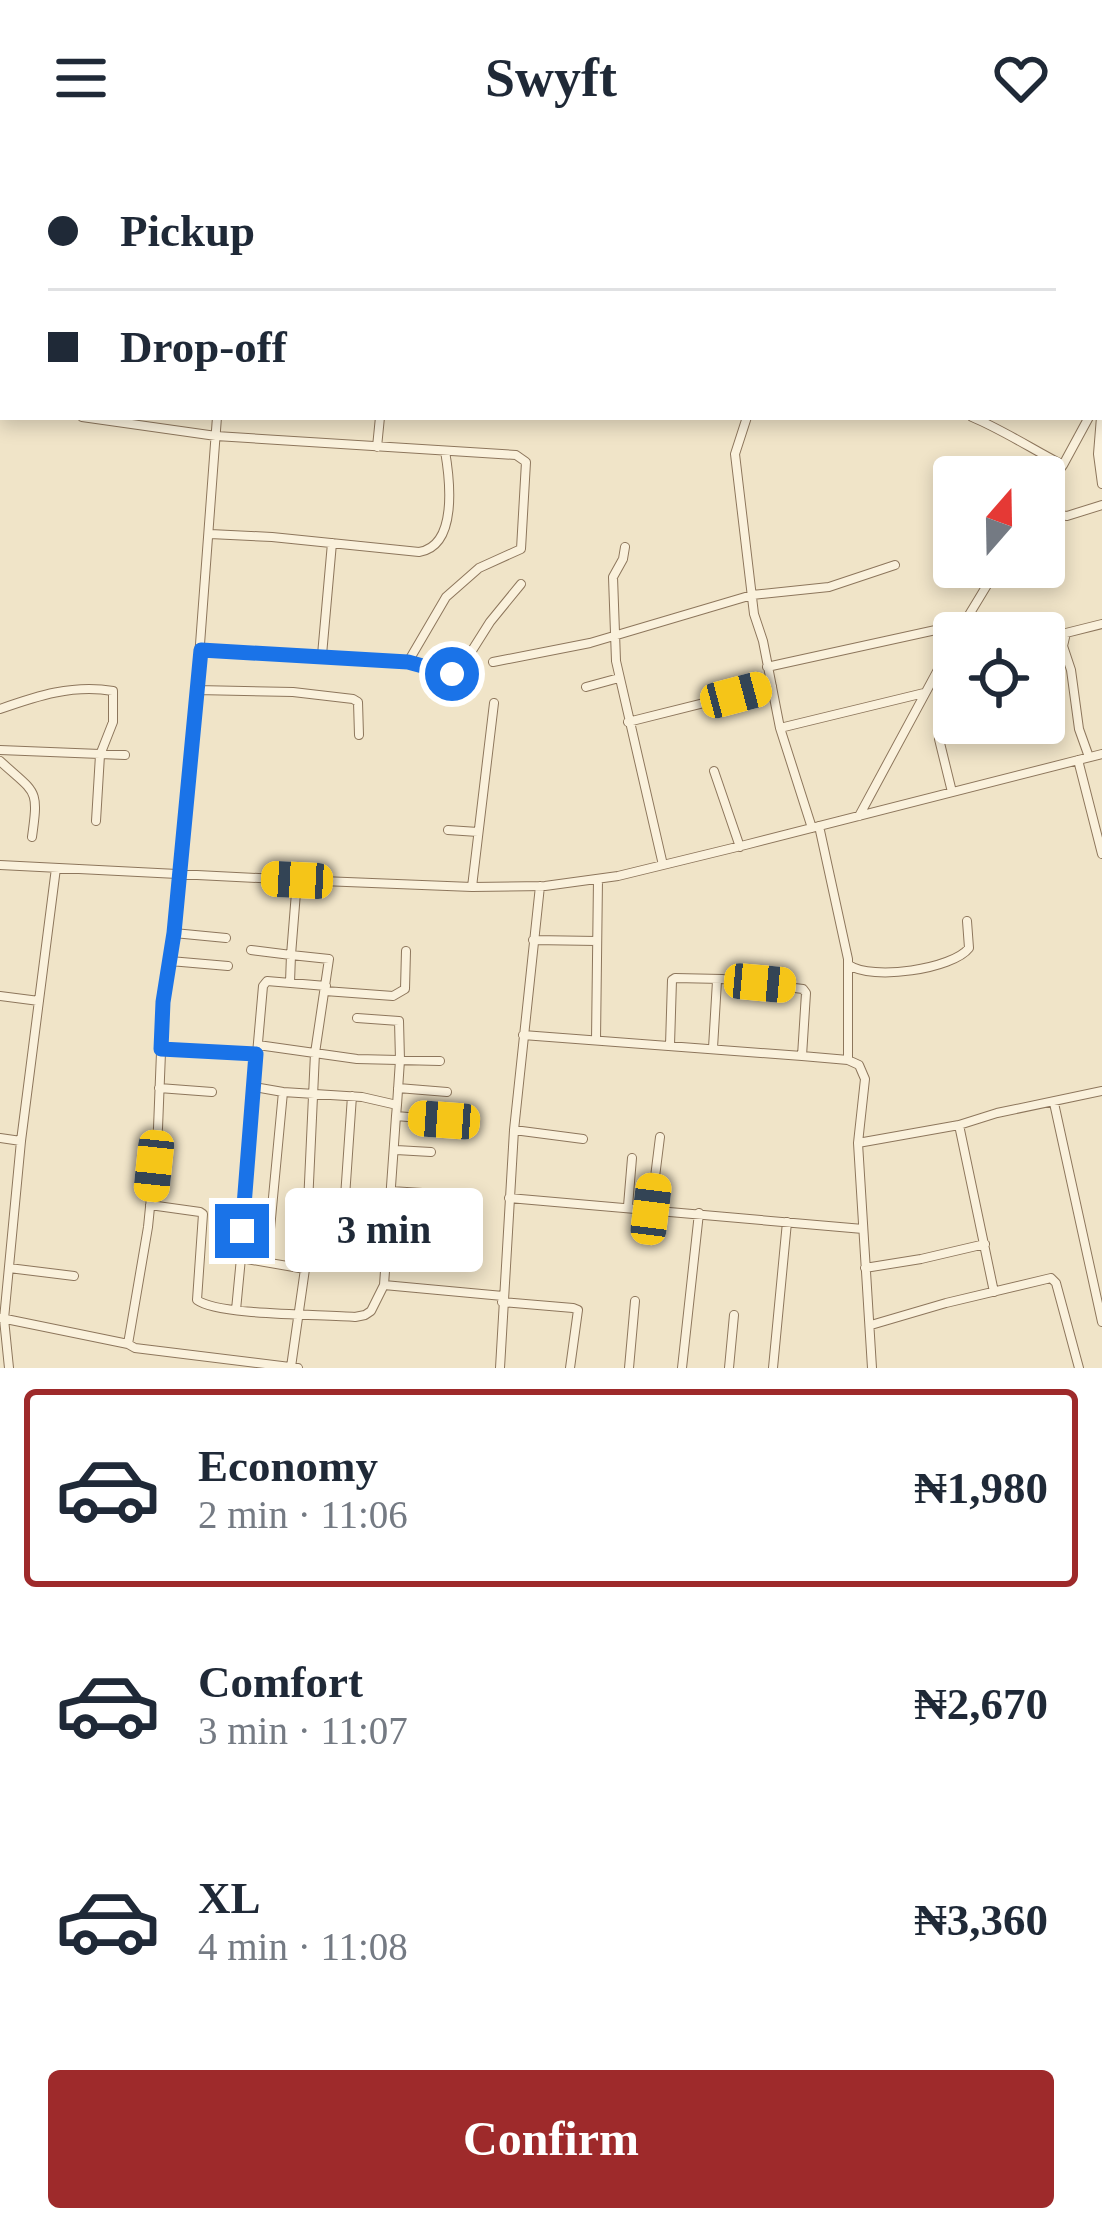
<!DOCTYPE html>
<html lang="en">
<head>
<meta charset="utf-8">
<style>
  :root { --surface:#fff; --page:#f6f6f7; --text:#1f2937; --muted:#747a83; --line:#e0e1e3; --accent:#9e2a2b }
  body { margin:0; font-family:"Times New Roman",serif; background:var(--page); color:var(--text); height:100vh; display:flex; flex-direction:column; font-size:45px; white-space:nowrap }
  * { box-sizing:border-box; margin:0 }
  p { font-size:39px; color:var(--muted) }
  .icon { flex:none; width:66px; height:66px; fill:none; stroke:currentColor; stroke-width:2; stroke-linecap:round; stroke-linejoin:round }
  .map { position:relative; height:1212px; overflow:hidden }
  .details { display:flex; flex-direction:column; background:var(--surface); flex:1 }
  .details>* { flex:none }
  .banner { position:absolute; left:0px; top:0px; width:1104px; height:264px; box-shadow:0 6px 18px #0003; display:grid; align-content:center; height:264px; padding:0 48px; background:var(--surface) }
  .needle { width:78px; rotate:20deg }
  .fabs { position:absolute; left:933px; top:300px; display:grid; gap:24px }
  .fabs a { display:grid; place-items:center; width:132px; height:132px; border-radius:12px; background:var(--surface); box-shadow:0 6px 18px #0003; font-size:60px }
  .end { position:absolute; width:54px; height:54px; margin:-27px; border:15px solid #1a73e8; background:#fff; box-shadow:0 0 0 6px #fff }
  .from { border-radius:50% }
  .bubble { position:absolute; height:84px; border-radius:12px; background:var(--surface); box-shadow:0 6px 18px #0003; font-size:39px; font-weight:700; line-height:84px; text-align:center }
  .car { position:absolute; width:36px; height:72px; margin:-36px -18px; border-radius:15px; box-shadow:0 0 9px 3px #0007; background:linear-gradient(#f5c518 24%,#345 0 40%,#f5c518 0 76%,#345 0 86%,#f5c518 0) }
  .banner b { display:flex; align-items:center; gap:42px; height:114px; font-size:45px }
  .banner b+b { border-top:3px solid var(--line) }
  .banner i { width:30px; height:30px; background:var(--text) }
  ul { padding:21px 0 0; list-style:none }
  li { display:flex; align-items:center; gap:36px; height:198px; margin:0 24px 18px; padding:0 24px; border:6px solid transparent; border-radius:12px }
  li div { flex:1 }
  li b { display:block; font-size:45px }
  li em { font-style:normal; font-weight:700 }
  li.active { border-color:var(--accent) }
  li>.icon { width:108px; height:108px; stroke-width:1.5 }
  .action { display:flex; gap:24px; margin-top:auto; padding:24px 48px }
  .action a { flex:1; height:138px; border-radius:12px; background:var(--accent); color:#fff; font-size:48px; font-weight:700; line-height:138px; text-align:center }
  header { display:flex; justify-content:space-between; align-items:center; height:156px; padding:0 48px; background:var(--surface); font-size:54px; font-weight:700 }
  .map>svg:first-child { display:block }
</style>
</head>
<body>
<header><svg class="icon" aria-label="menu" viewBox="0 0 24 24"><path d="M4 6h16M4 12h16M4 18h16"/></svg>Swyft<svg class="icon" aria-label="heart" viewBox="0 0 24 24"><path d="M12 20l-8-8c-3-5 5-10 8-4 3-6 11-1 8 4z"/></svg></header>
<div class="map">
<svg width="1102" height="1212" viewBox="0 0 1102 1212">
  <rect width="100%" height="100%" fill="#f0e4c8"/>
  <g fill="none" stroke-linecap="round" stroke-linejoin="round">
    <g stroke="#8d765c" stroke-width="10">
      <path id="minor" d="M 271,0 L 314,3
        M 783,0 L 788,3
        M 234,3 L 234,0
        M 408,3 L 408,0
        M 591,3 L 591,0
        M 950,3 L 951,0
        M 995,3 L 996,0
        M 1046,3 L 1047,0
        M 1085,3 L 1087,0
        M 0,75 L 3,74
        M 1101,228 L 1102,229
        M 0,234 L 3,235
        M 1101,241 L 1102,240
        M 82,261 L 216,280 L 516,299 L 526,306 L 521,393 L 479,412 L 446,441 L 408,506
        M 747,261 L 735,298 L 754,458 L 763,485 L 780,572 L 812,672
        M 972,261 C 1003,274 1032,293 1063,309
        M 1101,261 L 1098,298 L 1102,328
        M 377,291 L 380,261
        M 1044,336 L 1063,309 L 1089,261
        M 1044,357 L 1067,360 L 1102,349
        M 210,378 L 272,381 L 419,396 C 458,390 450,324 445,295
        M 625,391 L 623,403 L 613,421 L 616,505 L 663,709
        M 958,477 L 998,411
        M 201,494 L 408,506 L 451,518 L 461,512 L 490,466 L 521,428
        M 322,499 L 332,387
        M 493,506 L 590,487 L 752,439 L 829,431 L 895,409
        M 767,511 L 963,468
        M 586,531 L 619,522
        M 197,534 L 293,536 L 353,543 L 358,546 L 359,579
        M 0,553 C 37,540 73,528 113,535 L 113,566 L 100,599 L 96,665
        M 628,566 L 772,530
        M 780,572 L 924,537
        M 939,583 L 952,636
        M 0,594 L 125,599
        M 1089,601 L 1079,573 L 1071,514 L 1063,490 L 1066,477 L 1102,468
        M 1078,604 L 1102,698
        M 0,605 C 36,638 39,631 32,681
        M 714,615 L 740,691
        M 859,660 L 954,484
        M 819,670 L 848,803 L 848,904
        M 448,674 L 478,676
        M 0,709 L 297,724 L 472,731 L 545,730 L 618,720 L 745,689 L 1102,598
        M 472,731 L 494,547
        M 174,777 L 226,782
        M 533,784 L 597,785
        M 251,794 L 291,799 L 290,826
        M 170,805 L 228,810
        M 849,809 C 872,825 953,813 969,792 L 967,765
        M 325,835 L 393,840 L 405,833 L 406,795
        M 0,840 L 39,845
        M 357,862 L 399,865 L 400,904 L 397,949
        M 523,879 L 802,900 L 848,904 L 859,909 L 865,923 L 858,987 L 872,1212
        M 596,884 L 598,723
        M 258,889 L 357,903 L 440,905
        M 670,889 L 672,824 L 675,822 L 722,823 L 803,833 L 806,837 L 802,900
        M 713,892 L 717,825
        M 162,893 L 256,898
        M 254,931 L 283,936 L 362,941 L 397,949 L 396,960 L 444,964
        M 159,932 L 212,936
        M 398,932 L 447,936
        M 1054,947 L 1102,1166
        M 959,969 L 994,1136
        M 514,974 L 583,983
        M 0,982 L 21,985
        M 858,987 L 959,969 L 997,957 L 1102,935
        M 396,994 L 431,996
        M 391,1035 L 438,1038
        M 308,1041 L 345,1041 L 352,940
        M 345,1041 L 369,1047
        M 509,1042 L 863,1073
        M 150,1049 L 200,1056 L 203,1058 L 197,1144 C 219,1160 322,1158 355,1161 L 365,1159 L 371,1155 L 384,1129 L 396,960
        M 628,1050 L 632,1002
        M 651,1053 L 660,981
        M 388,1067 L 445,1071
        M 242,1075 L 270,1073 L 283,936
        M 386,1098 L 444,1103
        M 9,1112 L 74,1120
        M 865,1112 L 921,1103 L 985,1088
        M 305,1113 L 241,1102 L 242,1067 L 263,830 L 267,825 L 326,830
        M 384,1129 L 503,1140
        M 502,1146 L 573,1152 L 578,1154 L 570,1212
        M 236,1154 L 241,1102
        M 1,1162 L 128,1188 L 135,1192 L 298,1212
        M 871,1169 L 946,1147 L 1051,1122 L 1056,1127 L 1079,1212
        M 128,1188 L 148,1071 L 158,972 L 163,846 L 174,777 L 190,622 L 217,261
        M 291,1211 L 305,1113 L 315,897 L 329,803 L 291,799 L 297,724
        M 9,1212 L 4,1163 L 21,985 L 56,712
        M 500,1212 L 514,974 L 540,730
        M 629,1212 L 635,1145
        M 682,1212 L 699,1057
        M 729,1212 L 734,1159
        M 773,1212 L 787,1066"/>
    </g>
    <use href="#minor" stroke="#faf1dc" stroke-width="8"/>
  </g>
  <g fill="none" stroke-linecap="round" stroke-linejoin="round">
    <path stroke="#1a73e8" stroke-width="15" d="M 242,1075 L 256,898 L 161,893 L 163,846 L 174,777 L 201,494 L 408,506 L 452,518"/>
  </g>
</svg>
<div class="fabs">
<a><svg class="needle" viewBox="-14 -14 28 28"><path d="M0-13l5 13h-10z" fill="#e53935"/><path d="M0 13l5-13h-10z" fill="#747a83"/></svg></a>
<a><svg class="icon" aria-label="locate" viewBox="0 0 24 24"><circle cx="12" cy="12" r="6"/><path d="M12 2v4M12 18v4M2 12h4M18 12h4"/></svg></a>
</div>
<i class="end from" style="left:452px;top:518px"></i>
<i class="end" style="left:242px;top:1075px"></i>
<div class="bubble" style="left:285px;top:1032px;width:198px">3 min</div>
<i class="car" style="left:736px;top:539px;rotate:75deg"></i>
<i class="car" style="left:297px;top:724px;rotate:273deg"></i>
<i class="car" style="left:760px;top:827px;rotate:95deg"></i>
<i class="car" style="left:444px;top:964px;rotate:274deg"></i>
<i class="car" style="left:154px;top:1010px;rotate:186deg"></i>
<i class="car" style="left:651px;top:1053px;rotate:7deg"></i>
<div class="banner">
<b><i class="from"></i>Pickup</b>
<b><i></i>Drop-off</b>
</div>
</div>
<section class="details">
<ul>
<li class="active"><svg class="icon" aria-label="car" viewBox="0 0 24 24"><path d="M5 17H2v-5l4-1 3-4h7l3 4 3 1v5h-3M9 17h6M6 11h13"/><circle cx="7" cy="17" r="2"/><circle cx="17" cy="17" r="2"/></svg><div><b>Economy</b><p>2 min · 11:06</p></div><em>₦1,980</em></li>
<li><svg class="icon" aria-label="car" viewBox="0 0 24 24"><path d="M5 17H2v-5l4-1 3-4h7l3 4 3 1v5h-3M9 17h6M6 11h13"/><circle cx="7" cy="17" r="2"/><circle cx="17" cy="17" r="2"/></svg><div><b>Comfort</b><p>3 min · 11:07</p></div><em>₦2,670</em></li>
<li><svg class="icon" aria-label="car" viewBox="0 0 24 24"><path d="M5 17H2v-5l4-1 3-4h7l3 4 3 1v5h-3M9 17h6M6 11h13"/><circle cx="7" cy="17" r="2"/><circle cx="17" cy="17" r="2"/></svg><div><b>XL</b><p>4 min · 11:08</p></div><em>₦3,360</em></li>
</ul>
<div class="action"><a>Confirm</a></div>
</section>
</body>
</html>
